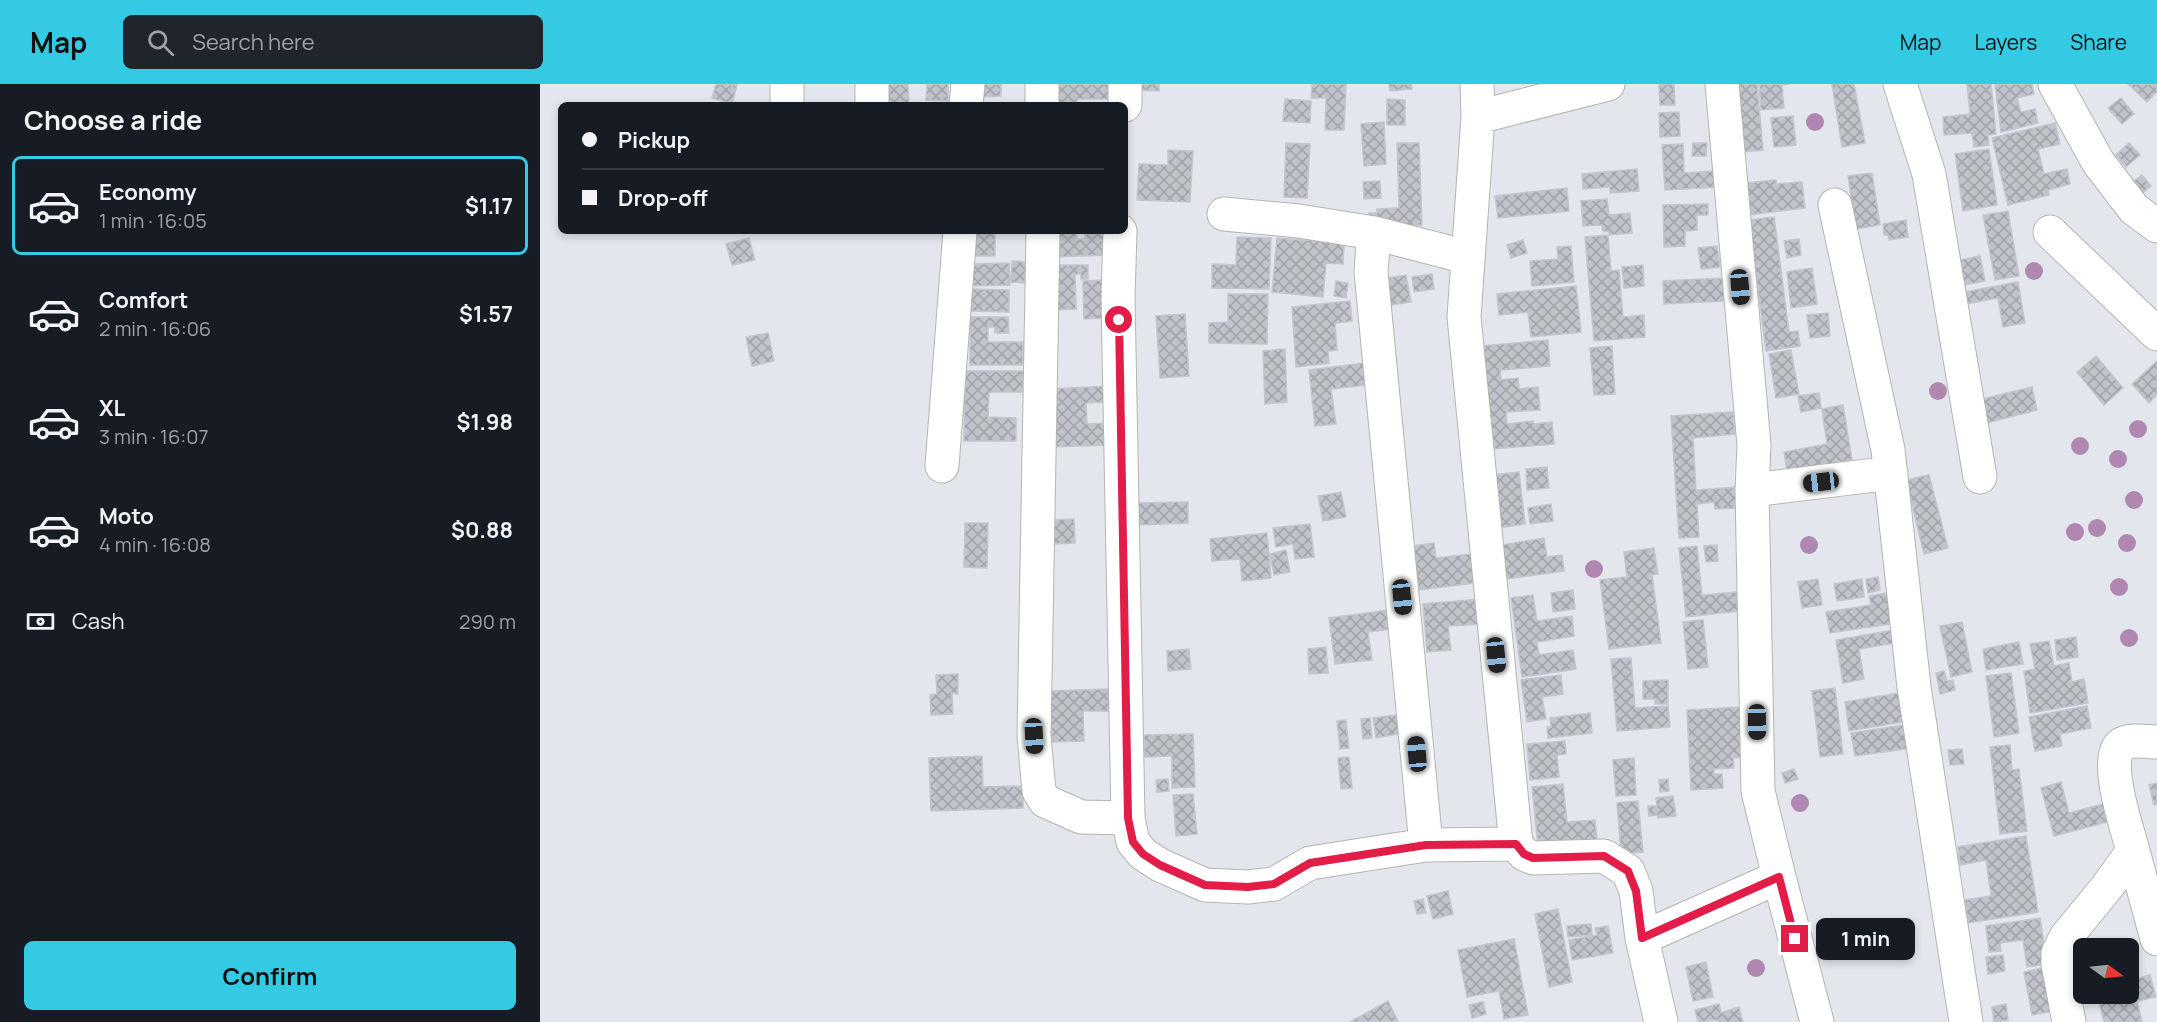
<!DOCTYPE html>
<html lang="en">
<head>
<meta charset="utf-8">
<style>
  :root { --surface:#171b24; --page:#20242c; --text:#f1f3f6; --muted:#9ea1a6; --line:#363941; --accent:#35cae3 }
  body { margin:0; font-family:Manrope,sans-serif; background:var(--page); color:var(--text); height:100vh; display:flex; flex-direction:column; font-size:22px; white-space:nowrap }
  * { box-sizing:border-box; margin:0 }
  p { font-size:20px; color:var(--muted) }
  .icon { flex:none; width:33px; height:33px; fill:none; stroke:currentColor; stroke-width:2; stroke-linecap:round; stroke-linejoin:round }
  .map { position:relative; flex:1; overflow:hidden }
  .panel { display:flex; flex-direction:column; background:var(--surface); width:540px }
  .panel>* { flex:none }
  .banner { position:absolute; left:18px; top:18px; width:570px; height:132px; border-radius:9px; box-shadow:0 3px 9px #0003; display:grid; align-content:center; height:132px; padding:0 24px; background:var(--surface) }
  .needle { width:39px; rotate:105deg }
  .buttons { position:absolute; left:1533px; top:854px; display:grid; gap:12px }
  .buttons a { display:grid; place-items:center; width:66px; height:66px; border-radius:9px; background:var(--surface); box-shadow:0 3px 9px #0003; font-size:30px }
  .end { position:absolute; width:27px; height:27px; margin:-14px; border:8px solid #e11d48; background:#fff; box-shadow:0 0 0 3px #fff }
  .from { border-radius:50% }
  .bubble { position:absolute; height:42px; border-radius:9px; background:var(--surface); box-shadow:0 3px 9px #0003; font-size:20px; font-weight:700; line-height:42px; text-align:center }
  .car { position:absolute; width:18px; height:36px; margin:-18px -9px; border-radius:8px; box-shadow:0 0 4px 2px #0007; background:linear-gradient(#222 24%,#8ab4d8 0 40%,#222 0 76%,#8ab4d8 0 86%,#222 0) }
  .banner b { display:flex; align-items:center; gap:21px; height:57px; font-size:22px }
  .banner b+b { border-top:2px solid var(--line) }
  .banner i { width:15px; height:15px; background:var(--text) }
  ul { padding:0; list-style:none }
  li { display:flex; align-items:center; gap:18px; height:99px; margin:0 12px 9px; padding:0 12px; border:3px solid transparent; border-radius:9px }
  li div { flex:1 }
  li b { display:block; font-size:22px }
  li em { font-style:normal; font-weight:700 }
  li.selected { border-color:var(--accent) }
  li>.icon { width:54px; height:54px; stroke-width:1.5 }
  h2 { padding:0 24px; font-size:27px; line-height:72px }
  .pay { display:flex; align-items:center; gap:15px; height:66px; padding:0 24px; font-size:22px }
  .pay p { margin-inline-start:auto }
  .cta { display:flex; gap:12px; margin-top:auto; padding:12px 24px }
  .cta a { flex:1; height:69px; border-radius:9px; background:var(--accent); color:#111; font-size:24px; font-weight:700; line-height:69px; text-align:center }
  header { display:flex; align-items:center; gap:36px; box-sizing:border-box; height:84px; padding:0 30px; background:var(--accent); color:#111 }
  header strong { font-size:28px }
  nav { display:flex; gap:33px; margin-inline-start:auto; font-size:21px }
  .search { width:420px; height:54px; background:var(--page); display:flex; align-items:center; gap:15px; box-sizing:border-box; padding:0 21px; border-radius:9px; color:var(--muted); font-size:22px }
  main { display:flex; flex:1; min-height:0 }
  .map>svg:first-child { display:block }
</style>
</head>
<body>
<header>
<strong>Map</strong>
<div class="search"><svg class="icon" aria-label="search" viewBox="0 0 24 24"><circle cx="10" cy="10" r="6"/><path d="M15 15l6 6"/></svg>Search here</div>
<nav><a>Map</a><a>Layers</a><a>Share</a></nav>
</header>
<main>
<section class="panel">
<h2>Choose a ride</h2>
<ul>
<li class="selected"><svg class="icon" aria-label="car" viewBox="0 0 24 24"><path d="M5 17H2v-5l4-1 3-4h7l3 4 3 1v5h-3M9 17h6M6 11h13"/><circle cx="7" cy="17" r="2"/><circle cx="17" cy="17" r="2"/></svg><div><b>Economy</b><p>1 min · 16:05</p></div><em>$1.17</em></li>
<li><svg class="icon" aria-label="car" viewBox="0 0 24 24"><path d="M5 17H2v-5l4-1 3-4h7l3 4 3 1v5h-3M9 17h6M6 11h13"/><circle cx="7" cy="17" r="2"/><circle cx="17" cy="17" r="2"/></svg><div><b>Comfort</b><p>2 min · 16:06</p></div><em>$1.57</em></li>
<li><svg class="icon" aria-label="car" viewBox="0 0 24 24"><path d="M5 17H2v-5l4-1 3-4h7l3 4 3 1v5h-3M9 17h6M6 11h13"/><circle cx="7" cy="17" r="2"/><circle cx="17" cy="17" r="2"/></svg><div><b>XL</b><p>3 min · 16:07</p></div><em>$1.98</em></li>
<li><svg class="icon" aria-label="car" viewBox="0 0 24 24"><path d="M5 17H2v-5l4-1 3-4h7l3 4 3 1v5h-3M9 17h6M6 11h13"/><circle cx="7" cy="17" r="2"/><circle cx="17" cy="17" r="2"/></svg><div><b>Moto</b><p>4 min · 16:08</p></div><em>$0.88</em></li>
</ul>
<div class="pay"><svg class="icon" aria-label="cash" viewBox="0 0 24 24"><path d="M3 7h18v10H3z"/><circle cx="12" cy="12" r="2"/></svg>Cash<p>290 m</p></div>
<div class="cta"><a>Confirm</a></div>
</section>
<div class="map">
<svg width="1617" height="938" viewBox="0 0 1617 938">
  <defs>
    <pattern id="building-cross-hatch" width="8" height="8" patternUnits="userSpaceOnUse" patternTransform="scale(1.5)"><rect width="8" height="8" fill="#c0c3c9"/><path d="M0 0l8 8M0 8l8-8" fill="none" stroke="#a0a2a6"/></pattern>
  </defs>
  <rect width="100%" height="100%" fill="#e4e6ee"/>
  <path fill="url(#building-cross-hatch)" stroke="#c2c6d2" stroke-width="1.5" d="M 176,0 L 197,1 L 192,20 L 172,14 Z
    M 346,0 L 368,0 L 369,19 L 346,19 Z
    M 387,0 L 408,0 L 408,17 L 386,16 Z
    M 440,0 L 461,0 L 461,12 L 441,13 Z
    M 518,0 L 573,0 L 573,15 L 537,15 L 537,21 L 518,21 Z
    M 598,0 L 619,0 L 619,7 L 598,6 Z
    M 772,0 L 806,0 L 804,46 L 785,46 L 786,14 L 771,14 Z
    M 849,0 L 871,0 L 872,5 L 850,7 Z
    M 1134,0 L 1135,21 L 1120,21 L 1119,1 Z
    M 1194,0 L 1217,0 L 1223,66 L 1201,68 Z
    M 1219,0 L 1250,0 L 1242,1 L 1244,24 L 1221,26 Z
    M 1292,0 L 1314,0 L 1325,59 L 1302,63 Z
    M 1427,0 L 1451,0 L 1456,50 L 1448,51 L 1449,61 L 1434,63 L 1432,49 L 1404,51 L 1403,33 L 1430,30 Z
    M 1455,0 L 1492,0 L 1494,10 L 1477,14 L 1481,28 L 1495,25 L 1498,39 L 1461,48 Z
    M 1588,0 L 1617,0 L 1617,8 L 1607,18 Z
    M 1581,14 L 1594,30 L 1582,40 L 1568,24 Z
    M 745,15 L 771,17 L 770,39 L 743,37 Z
    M 847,15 L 865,16 L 865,41 L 847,41 Z
    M 1139,28 L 1140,52 L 1120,53 L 1119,29 Z
    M 1253,32 L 1256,61 L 1234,63 L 1231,34 Z
    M 844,38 L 846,80 L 824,82 L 821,40 Z
    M 1515,39 L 1520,60 L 1498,65 L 1504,90 L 1527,85 L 1530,100 L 1508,106 L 1509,111 L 1468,121 L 1452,54 Z
    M 746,59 L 770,60 L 767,114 L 744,113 Z
    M 857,59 L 879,59 L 882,141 L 829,143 L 829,129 L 837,129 L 837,125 L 859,124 Z
    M 1153,59 L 1167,59 L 1166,72 L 1152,72 Z
    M 1589,59 L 1600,71 L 1586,83 L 1576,71 Z
    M 1143,60 L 1144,89 L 1178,87 L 1180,103 L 1125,106 L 1122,61 Z
    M 1449,65 L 1457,121 L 1423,127 L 1415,70 Z
    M 628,66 L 653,67 L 650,118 L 597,116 L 599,80 L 628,81 Z
    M 1097,85 L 1099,107 L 1070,109 L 1070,103 L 1043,105 L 1042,90 Z
    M 1332,89 L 1340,141 L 1316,145 L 1308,92 Z
    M 1602,91 L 1611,102 L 1599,112 L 1589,101 Z
    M 1236,96 L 1236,100 L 1262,98 L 1265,124 L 1207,131 L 1204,99 Z
    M 840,97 L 841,114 L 824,115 L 823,98 Z
    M 1027,104 L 1029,127 L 958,134 L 955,112 Z
    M 1067,115 L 1069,131 L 1090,129 L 1092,149 L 1069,151 L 1069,147 L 1063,148 L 1062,141 L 1043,142 L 1041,117 Z
    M 1168,120 L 1168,131 L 1157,131 L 1157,146 L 1145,147 L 1145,162 L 1124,163 L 1123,121 Z
    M 1468,127 L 1479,192 L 1455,196 L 1443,131 Z
    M 1234,133 L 1249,248 L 1258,247 L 1260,262 L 1226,267 L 1209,136 Z
    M 1366,136 L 1368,153 L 1349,156 L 1348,151 L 1344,151 L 1343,140 Z
    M 429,147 L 455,147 L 455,172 L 429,172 Z
    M 511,147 L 536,147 L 536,155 L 545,155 L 545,150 L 568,149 L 569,171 L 512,173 Z
    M 1068,151 L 1071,187 L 1079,186 L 1083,233 L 1104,231 L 1105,253 L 1054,257 L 1045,153 Z
    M 697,153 L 731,154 L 729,205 L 672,204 L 672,180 L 696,181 Z
    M 209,154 L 215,176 L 192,181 L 186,160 Z
    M 737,154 L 804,159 L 803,180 L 786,179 L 783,213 L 732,208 Z
    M 1259,155 L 1261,171 L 1247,174 L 1244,157 Z
    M 983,156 L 987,169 L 971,174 L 967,161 Z
    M 1031,162 L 1034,198 L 992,202 L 990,177 L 1018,175 L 1017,163 Z
    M 1177,162 L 1180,183 L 1161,185 L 1158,164 Z
    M 1440,172 L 1445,197 L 1419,202 L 1415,177 Z
    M 472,177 L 486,178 L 485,199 L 471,198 Z
    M 469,179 L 470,201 L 428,202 L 428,180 Z
    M 513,181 L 548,181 L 548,195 L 541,195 L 541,190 L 535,190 L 536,225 L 513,226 Z
    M 1103,181 L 1104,202 L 1084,204 L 1082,183 Z
    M 1272,184 L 1277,220 L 1251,224 L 1247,188 Z
    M 892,190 L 894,205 L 874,208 L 872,193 Z
    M 866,191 L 871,218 L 846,222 L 841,195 Z
    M 1183,194 L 1184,217 L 1124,220 L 1123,197 Z
    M 568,196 L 568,234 L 544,235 L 543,197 Z
    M 796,197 L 808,199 L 806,214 L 794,212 Z
    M 1478,198 L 1485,239 L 1463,243 L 1458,214 L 1416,222 L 1414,210 Z
    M 1036,202 L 1041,248 L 991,253 L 988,228 L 959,231 L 957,210 Z
    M 429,205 L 469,206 L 469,228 L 429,227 Z
    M 688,210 L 728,210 L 727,260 L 669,259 L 669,239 L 688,238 Z
    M 810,217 L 812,237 L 795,239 L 797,266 L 788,267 L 789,279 L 756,283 L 752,223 Z
    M 1288,229 L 1290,252 L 1270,254 L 1267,231 Z
    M 645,230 L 649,292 L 620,294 L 616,232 Z
    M 430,233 L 468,233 L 469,249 L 455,249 L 455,243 L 448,243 L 448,258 L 483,258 L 483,281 L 430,281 Z
    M 228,249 L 234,277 L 212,282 L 206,253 Z
    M 1008,256 L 1010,282 L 960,286 L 961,296 L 978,294 L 979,305 L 998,303 L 1000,326 L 966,328 L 967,340 L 993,337 L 993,340 L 1012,338 L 1014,360 L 941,366 L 932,263 Z
    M 1072,262 L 1075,310 L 1054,311 L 1050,264 Z
    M 745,265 L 747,318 L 725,320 L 723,267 Z
    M 1251,266 L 1259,310 L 1236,314 L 1229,270 Z
    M 1556,272 L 1583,304 L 1564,321 L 1537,288 Z
    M 1617,277 L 1617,311 L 1609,319 L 1592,300 Z
    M 824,279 L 826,301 L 791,305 L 796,340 L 775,342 L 769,286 Z
    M 425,287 L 483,287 L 483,308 L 449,308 L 448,333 L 476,334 L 476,357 L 424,357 Z
    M 570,302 L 570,318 L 546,319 L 547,340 L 567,339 L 568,361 L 510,363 L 508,305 Z
    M 1492,303 L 1497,326 L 1439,341 L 1434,317 Z
    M 1279,309 L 1281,324 L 1261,328 L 1258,312 Z
    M 1303,321 L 1312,376 L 1247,387 L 1244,368 L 1287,360 L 1282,325 Z
    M 1193,328 L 1195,350 L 1153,354 L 1156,406 L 1197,403 L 1198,424 L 1175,425 L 1174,418 L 1157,420 L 1159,453 L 1139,454 L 1131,332 Z
    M 1007,383 L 1009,404 L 987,406 L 986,385 Z
    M 979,388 L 985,440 L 957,444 L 951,391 Z
    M 1389,391 L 1408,464 L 1384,470 L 1366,396 Z
    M 801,408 L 806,433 L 783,437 L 778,412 Z
    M 648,418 L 648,439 L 598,441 L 598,419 Z
    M 1011,420 L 1013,437 L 990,440 L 988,424 Z
    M 534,435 L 535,459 L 512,460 L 511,436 Z
    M 425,439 L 448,439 L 447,484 L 424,483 Z
    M 770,440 L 774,473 L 755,475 L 753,460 L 736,463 L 733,444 Z
    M 727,449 L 731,494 L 702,497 L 700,475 L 672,477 L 670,455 Z
    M 1004,454 L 1007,473 L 1022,471 L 1024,487 L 966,495 L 961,461 Z
    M 894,459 L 896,474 L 931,470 L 934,499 L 879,506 L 873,462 Z
    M 1177,461 L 1178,477 L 1166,478 L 1164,462 Z
    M 1157,462 L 1162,511 L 1196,508 L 1198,527 L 1146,533 L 1139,464 Z
    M 1114,464 L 1118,490 L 1112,491 L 1121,559 L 1069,565 L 1060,496 L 1087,493 L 1084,468 Z
    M 746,466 L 750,488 L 734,491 L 730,470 Z
    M 1338,493 L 1340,506 L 1328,509 L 1326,495 Z
    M 1278,495 L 1282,521 L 1262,524 L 1258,498 Z
    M 1322,495 L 1324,513 L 1297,517 L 1294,500 Z
    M 1033,506 L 1035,525 L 1013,528 L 1011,509 Z
    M 1351,508 L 1356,539 L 1290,549 L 1286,528 L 1331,521 L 1329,512 Z
    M 993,511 L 997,537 L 1032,532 L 1034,552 L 997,558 L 999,571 L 1033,566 L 1036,585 L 982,593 L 971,514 Z
    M 940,515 L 942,540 L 908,542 L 911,566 L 887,568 L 883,520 Z
    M 849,526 L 852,545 L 828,548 L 832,576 L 795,580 L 789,534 Z
    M 1163,536 L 1168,583 L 1148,585 L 1143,538 Z
    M 1422,538 L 1432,588 L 1411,593 L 1400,542 Z
    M 1353,546 L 1355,559 L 1319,565 L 1324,595 L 1303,599 L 1296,556 Z
    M 1536,553 L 1538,573 L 1517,576 L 1515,556 Z
    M 1509,557 L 1514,582 L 1529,579 L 1532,598 L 1544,595 L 1548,619 L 1490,629 L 1484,587 L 1495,585 L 1490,560 Z
    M 1479,558 L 1483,580 L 1446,586 L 1443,565 Z
    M 786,563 L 788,589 L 769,590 L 768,565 Z
    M 649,565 L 651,585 L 628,587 L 627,567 Z
    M 1091,574 L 1095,624 L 1128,622 L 1130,643 L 1077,647 L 1071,575 Z
    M 1404,587 L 1407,597 L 1413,596 L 1415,606 L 1400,610 L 1396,589 Z
    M 1471,589 L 1479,649 L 1454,653 L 1446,592 Z
    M 418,590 L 418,610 L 412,609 L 413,630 L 391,631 L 390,611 L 397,610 L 396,591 Z
    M 1021,591 L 1023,610 L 1002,613 L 1006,635 L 987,638 L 981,596 Z
    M 1128,596 L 1128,620 L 1115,620 L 1115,615 L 1103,615 L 1103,597 Z
    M 1295,604 L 1303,670 L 1280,673 L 1272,607 Z
    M 568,605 L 569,627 L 543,627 L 544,657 L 512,658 L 510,607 Z
    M 1364,608 L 1369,637 L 1309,647 L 1305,618 Z
    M 1547,622 L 1551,644 L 1520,650 L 1522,662 L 1495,667 L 1489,633 Z
    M 1202,623 L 1204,673 L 1193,674 L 1194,684 L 1174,685 L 1174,690 L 1182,690 L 1183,704 L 1151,706 L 1147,626 Z
    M 1050,629 L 1052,649 L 1008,654 L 1007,643 L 1011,643 L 1010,634 Z
    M 856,631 L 859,650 L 836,654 L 833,634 Z
    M 830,634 L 832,654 L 823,655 L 821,635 Z
    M 806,636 L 809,664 L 800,665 L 797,637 Z
    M 1369,640 L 1372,664 L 1315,672 L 1311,649 Z
    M 653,650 L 655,703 L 632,704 L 632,672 L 605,673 L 604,651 Z
    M 1025,657 L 1026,670 L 1017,671 L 1019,693 L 990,696 L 987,660 Z
    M 1470,661 L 1472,686 L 1479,685 L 1487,747 L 1460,750 L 1450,663 Z
    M 1422,665 L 1424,680 L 1410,681 L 1408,666 Z
    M 442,672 L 443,703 L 483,702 L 483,724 L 391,727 L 389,674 Z
    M 809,673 L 812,704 L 801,705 L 798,674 Z
    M 1094,674 L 1096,711 L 1076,712 L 1073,676 Z
    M 1254,685 L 1258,695 L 1245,699 L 1242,689 Z
    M 628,695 L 629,707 L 617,708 L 616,696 Z
    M 1128,695 L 1129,707 L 1120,708 L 1119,696 Z
    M 1521,698 L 1529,729 L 1567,719 L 1571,737 L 1514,752 L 1501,704 Z
    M 1617,699 L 1617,720 L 1614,721 L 1609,701 Z
    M 1023,700 L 1027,738 L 1055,736 L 1057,756 L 998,762 L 992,703 Z
    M 653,710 L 657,750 L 636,752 L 633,711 Z
    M 1133,712 L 1136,732 L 1118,734 L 1117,731 L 1109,732 L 1108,722 L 1117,722 L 1116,714 Z
    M 1098,717 L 1103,768 L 1081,770 L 1077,719 Z
    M 1486,752 L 1498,828 L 1428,839 L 1425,816 L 1451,812 L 1446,776 L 1420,781 L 1418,763 Z
    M 908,807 L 913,830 L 893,835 L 887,812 Z
    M 883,815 L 886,829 L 877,830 L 874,817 Z
    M 1018,825 L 1032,898 L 1009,903 L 995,830 Z
    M 1500,834 L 1507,880 L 1487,883 L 1483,856 L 1460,859 L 1461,867 L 1449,868 L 1446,842 Z
    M 1051,840 L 1052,851 L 1028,853 L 1027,842 Z
    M 1068,842 L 1073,869 L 1032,876 L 1029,856 L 1057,851 L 1055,844 Z
    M 974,855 L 988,931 L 964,935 L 959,907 L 927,913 L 918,866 Z
    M 1463,871 L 1465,887 L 1448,890 L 1446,873 Z
    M 1166,878 L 1173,913 L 1153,917 L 1146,883 Z
    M 1506,883 L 1514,927 L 1492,931 L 1484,888 Z
    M 1610,891 L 1616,913 L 1597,917 L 1602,938 L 1564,938 L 1557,909 L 1588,909 L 1588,897 Z
    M 848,917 L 858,937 L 810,938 Z
    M 943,918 L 946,930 L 932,934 L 929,921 Z
    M 1179,920 L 1181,929 L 1199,923 L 1203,938 L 1178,938 L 1177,936 L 1158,938 L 1155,926 Z
    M 1466,920 L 1468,936 L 1454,938 L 1452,923 Z"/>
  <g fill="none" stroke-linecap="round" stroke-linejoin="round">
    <g stroke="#b6b4af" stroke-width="35">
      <path id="minor" d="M 502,0 L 502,21
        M 937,0 L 938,33 L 924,233 L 976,760 L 984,770 L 993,774 L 1064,772 L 1088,787 L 1096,807 L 1102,854 L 1121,938
        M 1360,0 L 1389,90 L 1440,393
        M 1515,0 L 1558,78 L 1594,125 L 1617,142
        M 247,21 L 247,0
        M 332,21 L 332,0
        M 426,21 L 428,0
        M 585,21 L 585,0
        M 938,33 L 1068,0
        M 1295,121 L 1348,366 L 1374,603 L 1426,938
        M 684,130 L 759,137 L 834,149 L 927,173
        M 503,147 L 494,652 L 499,707 L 505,717 L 541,733 L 588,734
        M 580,147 L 578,213 L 588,734 L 593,758 L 603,770 L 620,781 L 665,801 L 708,803 L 734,800 L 770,779 L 886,761 L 976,760
        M 1510,148 L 1617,250
        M 834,149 L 831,188 L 886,761
        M 402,382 L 420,147
        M 1212,406 L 1351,389
        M 1593,767 L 1617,855
        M 1239,793 L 1277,938
        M 1102,854 L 1239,793 L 1218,707 L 1212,406 L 1214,361 L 1182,0
        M 1529,938 L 1518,880 L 1518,869 L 1526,853 L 1567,803 L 1593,767 C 1588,747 1560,668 1584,659 C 1593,655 1608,658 1617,658"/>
    </g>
    <use href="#minor" stroke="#fff" stroke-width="33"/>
  </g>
  <g fill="#b087b0">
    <circle cx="1275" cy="38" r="9"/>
    <circle cx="1494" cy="187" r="9"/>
    <circle cx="1398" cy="307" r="9"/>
    <circle cx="1598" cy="345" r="9"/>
    <circle cx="1540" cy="362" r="9"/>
    <circle cx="1578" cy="375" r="9"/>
    <circle cx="1594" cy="416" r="9"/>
    <circle cx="1557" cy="444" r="9"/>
    <circle cx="1535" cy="448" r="9"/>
    <circle cx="1587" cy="459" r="9"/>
    <circle cx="1269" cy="461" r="9"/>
    <circle cx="1054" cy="485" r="9"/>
    <circle cx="1579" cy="503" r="9"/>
    <circle cx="1589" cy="554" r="9"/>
    <circle cx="1260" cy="719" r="9"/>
    <circle cx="1216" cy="884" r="9"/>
  </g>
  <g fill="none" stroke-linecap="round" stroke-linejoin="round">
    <path stroke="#e11d48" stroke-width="8" d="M 579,236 L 588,734 L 593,758 L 603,770 L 620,781 L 665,801 L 708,803 L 734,800 L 770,779 L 886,761 L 976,760 L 984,770 L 993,774 L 1064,772 L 1088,787 L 1096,807 L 1102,854 L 1239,793 L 1255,855"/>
  </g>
</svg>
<div class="buttons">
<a><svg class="needle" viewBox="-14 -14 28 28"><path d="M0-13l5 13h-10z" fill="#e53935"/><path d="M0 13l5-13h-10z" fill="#9ea1a6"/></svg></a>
</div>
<i class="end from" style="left:579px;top:236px"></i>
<i class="end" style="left:1255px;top:855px"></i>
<div class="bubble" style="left:1276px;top:834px;width:99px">1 min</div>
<i class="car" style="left:1200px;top:203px;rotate:175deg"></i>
<i class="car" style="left:1281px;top:398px;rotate:263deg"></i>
<i class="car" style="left:862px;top:513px;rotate:174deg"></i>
<i class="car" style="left:956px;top:571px;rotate:174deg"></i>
<i class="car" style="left:1217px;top:638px;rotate:179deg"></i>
<i class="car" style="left:494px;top:652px;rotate:177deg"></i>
<i class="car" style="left:877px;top:670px;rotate:355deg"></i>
<div class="banner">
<b><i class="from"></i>Pickup</b>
<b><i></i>Drop-off</b>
</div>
</div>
</main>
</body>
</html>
